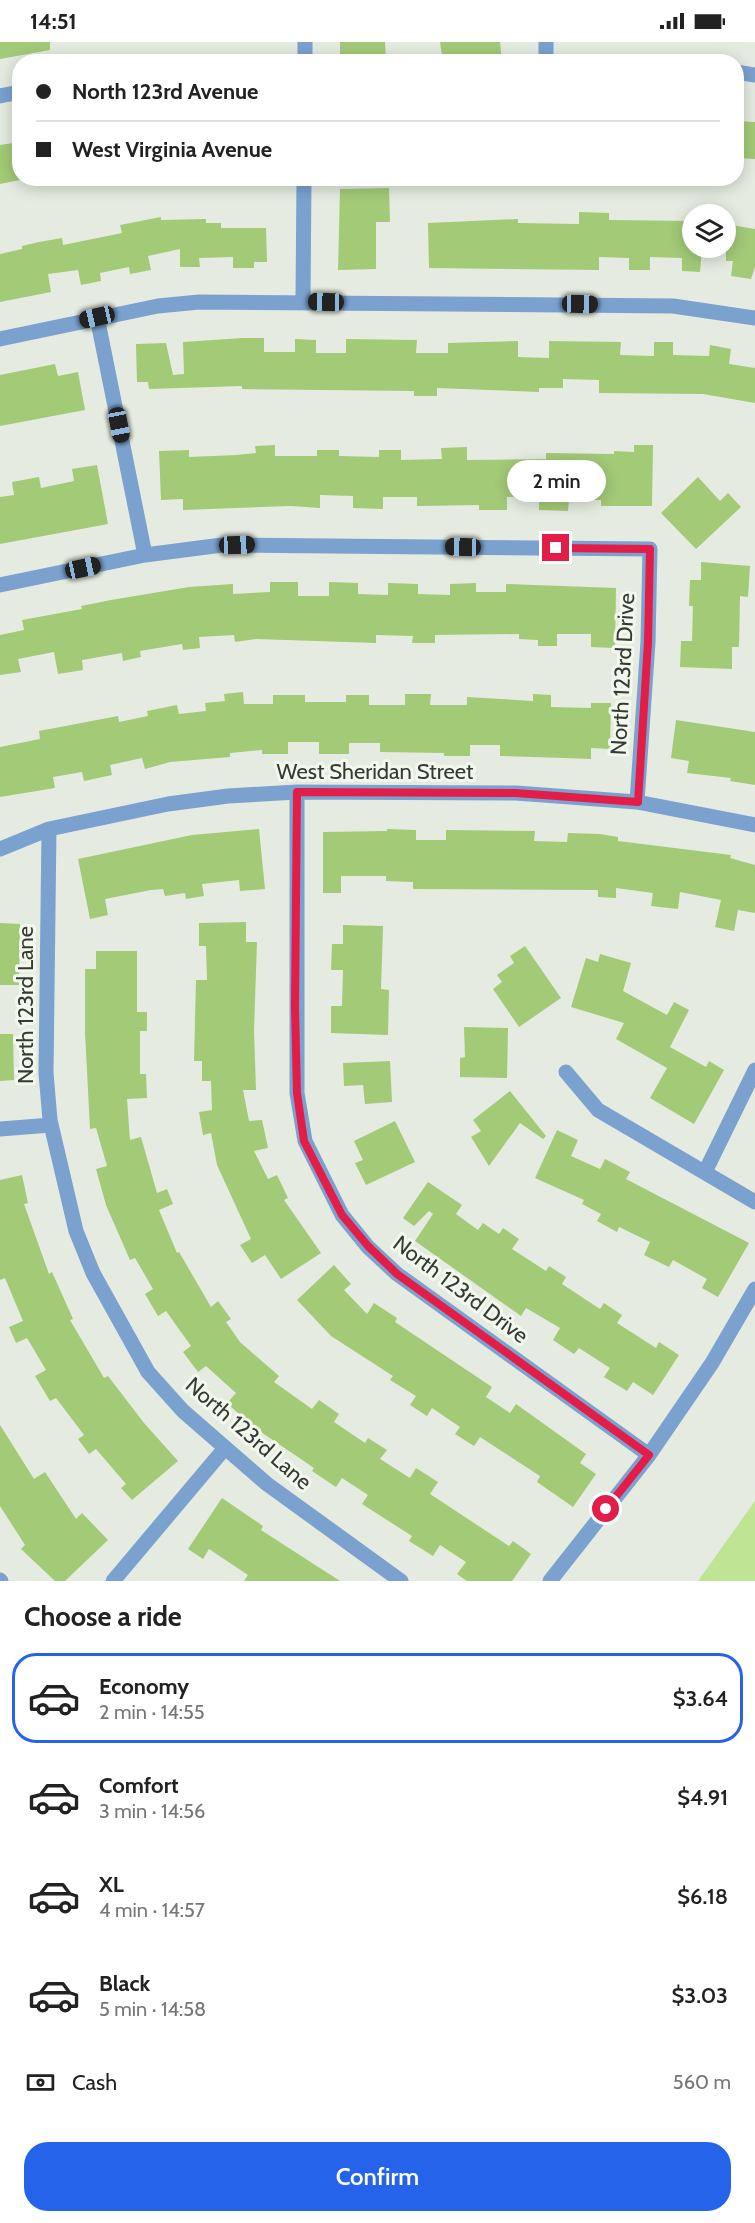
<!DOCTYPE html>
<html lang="en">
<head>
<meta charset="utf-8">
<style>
  :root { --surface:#fff; --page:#f2f2f2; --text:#222; --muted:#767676; --line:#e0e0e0; --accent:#2563eb }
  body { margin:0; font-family:Cabin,sans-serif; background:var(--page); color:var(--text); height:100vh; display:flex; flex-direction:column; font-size:22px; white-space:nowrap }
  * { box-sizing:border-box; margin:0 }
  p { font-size:20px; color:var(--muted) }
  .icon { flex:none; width:33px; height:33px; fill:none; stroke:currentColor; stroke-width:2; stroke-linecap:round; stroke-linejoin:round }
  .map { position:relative; height:1539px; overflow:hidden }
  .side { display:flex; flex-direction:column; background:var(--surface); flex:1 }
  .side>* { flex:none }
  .banner { position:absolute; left:12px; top:12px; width:732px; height:132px; border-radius:24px; box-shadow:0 3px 15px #0003; display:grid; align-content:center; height:132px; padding:0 24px; background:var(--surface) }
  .tools { position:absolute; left:682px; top:162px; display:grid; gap:12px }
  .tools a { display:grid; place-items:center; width:54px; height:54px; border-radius:50%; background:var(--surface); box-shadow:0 3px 15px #0003; font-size:30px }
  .end { position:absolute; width:27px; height:27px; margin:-14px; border:8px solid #e11d48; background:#fff; box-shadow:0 0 0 3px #fff }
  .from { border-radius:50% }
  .bubble { position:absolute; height:42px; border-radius:21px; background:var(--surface); box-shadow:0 3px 15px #0003; font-size:20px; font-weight:600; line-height:42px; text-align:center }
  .car { position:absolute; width:18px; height:36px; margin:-18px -9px; border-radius:8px; box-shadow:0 0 4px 2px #0007; background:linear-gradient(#222 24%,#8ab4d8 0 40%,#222 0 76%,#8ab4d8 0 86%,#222 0) }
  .banner b { display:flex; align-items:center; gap:21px; height:57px; font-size:22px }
  .banner b+b { border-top:2px solid var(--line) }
  .banner i { width:15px; height:15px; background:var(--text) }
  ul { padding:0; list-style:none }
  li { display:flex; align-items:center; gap:18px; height:90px; margin:0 12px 9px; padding:0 12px; border:3px solid transparent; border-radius:24px }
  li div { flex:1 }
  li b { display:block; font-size:22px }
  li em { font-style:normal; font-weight:600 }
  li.on { border-color:var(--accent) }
  li>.icon { width:54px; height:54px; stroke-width:1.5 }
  h2 { padding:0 24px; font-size:27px; line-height:72px }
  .pay { display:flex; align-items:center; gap:15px; height:66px; padding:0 24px; font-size:22px }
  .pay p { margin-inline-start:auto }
  .primary-button { display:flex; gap:12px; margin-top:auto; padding:12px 24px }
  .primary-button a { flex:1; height:69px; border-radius:24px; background:var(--accent); color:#fff; font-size:24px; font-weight:600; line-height:69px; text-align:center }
  .status { display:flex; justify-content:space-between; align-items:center; height:42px; padding:0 30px; background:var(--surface); direction:ltr }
  .status svg { height:16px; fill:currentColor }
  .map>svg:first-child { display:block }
</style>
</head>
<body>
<div class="status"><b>14:51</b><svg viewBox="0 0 49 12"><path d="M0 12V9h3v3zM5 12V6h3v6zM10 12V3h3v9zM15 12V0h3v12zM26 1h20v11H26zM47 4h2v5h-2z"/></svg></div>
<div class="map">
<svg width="755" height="1539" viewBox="0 0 755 1539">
  <rect width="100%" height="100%" fill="#e5ebe0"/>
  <path fill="#bee494" d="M 755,1459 L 755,1539 L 698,1539 Z"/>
  <path fill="#a3ca77" d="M 0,0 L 50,0 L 50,8 L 0,17 Z
    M 340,0 L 385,0 L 386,20 L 340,20 Z
    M 440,0 L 500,0 L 502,20 L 443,20 Z
    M 736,79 L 755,80 L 755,117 L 736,116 Z
    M 13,101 L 20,138 L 0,142 L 0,103 Z
    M 389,146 L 390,180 L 376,180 L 376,227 L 338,228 L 340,147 Z
    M 579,170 L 609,171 L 609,178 L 693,179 L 693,206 L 702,206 L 700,230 L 682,229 L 682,216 L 650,215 L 650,228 L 629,228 L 629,216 L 599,215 L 599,228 L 429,226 L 428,181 L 518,177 L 518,181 L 579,182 Z
    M 161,175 L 161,178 L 206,177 L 206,181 L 221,181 L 221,186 L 266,186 L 267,220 L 254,220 L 254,226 L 233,226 L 233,215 L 199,216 L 200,225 L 180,225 L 180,207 L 148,214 L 151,228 L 130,232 L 129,225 L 100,231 L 101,239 L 81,243 L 78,228 L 48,232 L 51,250 L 0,260 L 0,212 L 22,207 L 22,204 L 39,200 L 62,196 L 63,203 L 122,191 L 120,183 Z
    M 726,182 L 755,187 L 755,225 L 751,237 L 731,234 L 733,219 L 726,219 Z
    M 243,296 L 264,296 L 264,310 L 295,310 L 295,297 L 316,298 L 316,311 L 346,311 L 346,297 L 417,298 L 416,311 L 448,311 L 448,301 L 518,299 L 518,315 L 549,316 L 549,299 L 621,300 L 620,313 L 654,314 L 654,300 L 673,300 L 673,313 L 709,314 L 710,303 L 731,307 L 729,322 L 755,326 L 755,361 L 703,352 L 599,351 L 599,338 L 563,337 L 563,346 L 539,346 L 539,350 L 437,346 L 437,354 L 414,354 L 414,349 L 242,347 L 242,344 L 149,347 L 148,340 L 137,340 L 136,302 L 166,301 L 173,333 L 184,332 L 183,300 Z
    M 55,322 L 58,334 L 78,330 L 85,368 L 0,384 L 0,333 Z
    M 275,403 L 275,414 L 317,414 L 317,408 L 339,408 L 339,414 L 379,415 L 379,408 L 401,408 L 401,418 L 442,417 L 441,406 L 467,405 L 467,418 L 546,417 L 546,411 L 614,412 L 614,409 L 634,410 L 634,403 L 653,403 L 652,464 L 601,464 L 601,458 L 569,458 L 568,469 L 539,468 L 539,454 L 507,455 L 507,468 L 479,468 L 479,463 L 417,464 L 417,455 L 383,455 L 383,467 L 353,466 L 353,454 L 320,453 L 320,466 L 291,464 L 183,468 L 183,457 L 161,458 L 159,409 L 189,408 L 189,415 L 236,413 L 256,411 L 255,404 Z
    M 97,423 L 108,482 L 0,502 L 0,455 L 14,453 L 12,440 L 39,435 L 41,446 L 74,439 L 72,427 Z
    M 698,435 L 720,459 L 728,451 L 741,465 L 696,507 L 661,471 Z
    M 701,520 L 750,524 L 748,555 L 740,554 L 739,605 L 732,605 L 732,627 L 680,625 L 681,599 L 692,599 L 693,564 L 689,564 L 690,538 L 701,538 Z
    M 270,540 L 298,540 L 298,554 L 329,554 L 329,540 L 358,541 L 358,552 L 388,553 L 388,541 L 418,542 L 418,552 L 450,553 L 450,542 L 476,541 L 476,550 L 506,550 L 506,542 L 616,546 L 615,606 L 591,605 L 591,592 L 557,592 L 557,604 L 538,604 L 538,598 L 519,597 L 519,592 L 435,593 L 435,601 L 412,601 L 413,594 L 376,593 L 376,601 L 256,597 L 235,600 L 234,593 L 199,595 L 200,606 L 183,608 L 182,602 L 140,609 L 141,615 L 123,619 L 122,611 L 82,618 L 83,628 L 58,632 L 54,610 L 18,617 L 21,630 L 0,633 L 0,593 L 24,588 L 22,578 L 82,567 L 81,564 L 111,558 L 189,545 L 233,542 L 233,552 L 270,550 Z
    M 243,650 L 244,662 L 273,662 L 273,653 L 305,653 L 305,660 L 346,660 L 346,653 L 369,653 L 369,663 L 405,663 L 405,652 L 431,652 L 430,663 L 467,663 L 467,655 L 533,659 L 533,652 L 551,653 L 551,665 L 591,666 L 591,661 L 611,661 L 610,707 L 591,706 L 591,717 L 565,716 L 500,714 L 500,703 L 470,703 L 470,714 L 444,714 L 444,711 L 380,710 L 380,701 L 349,701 L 349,712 L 319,712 L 319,700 L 288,700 L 288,712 L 262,712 L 262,708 L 230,711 L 230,715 L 170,720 L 145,727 L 142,716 L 110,723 L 112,733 L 84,739 L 82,730 L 53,735 L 55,746 L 0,755 L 0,705 L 40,697 L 39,689 L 118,674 L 119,680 L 148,674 L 147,669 L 177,663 L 179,672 L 206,669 L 205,661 L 225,659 L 224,652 Z
    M 676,678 L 755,690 L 755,743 L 730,739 L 731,736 L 687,731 L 689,719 L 671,716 Z
    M 259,787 L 265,847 L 240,849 L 239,838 L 202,842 L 204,854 L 186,857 L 185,851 L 165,854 L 163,847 L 151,848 L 105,857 L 108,873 L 90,877 L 78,817 L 192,793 Z
    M 387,787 L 416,788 L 416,798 L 446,798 L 446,788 L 535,789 L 534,799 L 567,800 L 568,791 L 600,792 L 618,795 L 618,799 L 731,813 L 730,816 L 755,823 L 755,871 L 738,868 L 734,889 L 715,885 L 721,858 L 680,850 L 678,867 L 651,864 L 653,851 L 616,846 L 616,856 L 598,855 L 598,848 L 413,847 L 413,840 L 386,839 L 386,834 L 341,834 L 341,851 L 323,851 L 323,790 L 387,789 Z
    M 246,880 L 246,900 L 257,900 L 254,988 L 256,1048 L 243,1048 L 249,1079 L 262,1078 L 268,1106 L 254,1109 L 268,1137 L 277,1133 L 288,1156 L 284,1158 L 321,1211 L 281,1237 L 265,1213 L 252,1221 L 240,1203 L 251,1197 L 217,1123 L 211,1091 L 203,1093 L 199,1070 L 212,1068 L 211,1039 L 202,1039 L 202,1019 L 194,1019 L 196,938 L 207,938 L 206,904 L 199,904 L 199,881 Z
    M 0,881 L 20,882 L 19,943 L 0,943 Z
    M 343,883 L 383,884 L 381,947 L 389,948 L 388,993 L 331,991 L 331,964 L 342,964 L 343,928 L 331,928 L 332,902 L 343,902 Z
    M 525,904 L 561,956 L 519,985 L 493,947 L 502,940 L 497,933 L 514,921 L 510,914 Z
    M 96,909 L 137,909 L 137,970 L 147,970 L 147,989 L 140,989 L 140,1032 L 146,1032 L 147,1056 L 127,1057 L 130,1098 L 141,1095 L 157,1151 L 167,1147 L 173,1162 L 159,1168 L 177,1211 L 179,1210 L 211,1265 L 218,1259 L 231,1277 L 226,1280 L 240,1300 L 279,1334 L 274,1340 L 312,1367 L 319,1358 L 339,1372 L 334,1380 L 365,1401 L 368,1396 L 387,1408 L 380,1417 L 410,1436 L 416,1426 L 438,1440 L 430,1452 L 509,1504 L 513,1499 L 531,1512 L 512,1539 L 467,1539 L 457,1532 L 466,1520 L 440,1503 L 433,1514 L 409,1499 L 412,1494 L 362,1462 L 368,1453 L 342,1436 L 336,1445 L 312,1429 L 314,1426 L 252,1384 L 227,1361 L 236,1351 L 206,1324 L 198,1330 L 183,1310 L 191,1304 L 166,1269 L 158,1274 L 145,1252 L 153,1247 L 135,1216 L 130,1218 L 106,1163 L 96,1127 L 107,1124 L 96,1086 L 90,1087 L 85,990 L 85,927 L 96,927 Z
    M 600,912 L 631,921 L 623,949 L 667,973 L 674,960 L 689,968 L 670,1005 L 706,1025 L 709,1019 L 724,1028 L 694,1082 L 650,1056 L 667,1026 L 616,997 L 624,981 L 571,965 L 586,916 L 598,920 Z
    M 464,985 L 508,986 L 507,1036 L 460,1035 L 460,1016 L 465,1015 Z
    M 0,992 L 13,992 L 14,1038 L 0,1039 Z
    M 390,1019 L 392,1060 L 365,1062 L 363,1043 L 344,1044 L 343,1021 Z
    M 510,1049 L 546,1094 L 543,1097 L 520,1081 L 489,1124 L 471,1095 L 481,1089 L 473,1078 Z
    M 395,1079 L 415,1120 L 366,1143 L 355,1121 L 363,1118 L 354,1099 Z
    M 557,1088 L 578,1098 L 571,1114 L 600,1127 L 605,1117 L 630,1130 L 626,1137 L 749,1201 L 718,1255 L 702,1246 L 707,1237 L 673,1218 L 669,1225 L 644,1213 L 650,1200 L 619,1185 L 617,1190 L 597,1179 L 601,1172 L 582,1162 L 584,1158 L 535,1136 Z
    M 22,1133 L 28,1161 L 24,1162 L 49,1232 L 52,1230 L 65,1259 L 73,1277 L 70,1278 L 104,1336 L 108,1334 L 144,1381 L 178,1419 L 132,1458 L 121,1446 L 126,1442 L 96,1407 L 89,1412 L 78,1397 L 84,1393 L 56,1356 L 50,1359 L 35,1334 L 46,1328 L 27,1296 L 16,1301 L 9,1285 L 23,1279 L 5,1236 L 0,1238 L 0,1138 Z
    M 428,1140 L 462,1163 L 456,1172 L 478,1188 L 483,1181 L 499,1192 L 503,1186 L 519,1197 L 512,1207 L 546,1229 L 549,1224 L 566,1235 L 562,1242 L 600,1267 L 604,1261 L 622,1273 L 617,1281 L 656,1306 L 659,1300 L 679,1313 L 653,1353 L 633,1340 L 627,1349 L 604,1335 L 610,1326 L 579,1306 L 574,1312 L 553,1298 L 560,1286 L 526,1266 L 521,1274 L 415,1199 L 433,1172 L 429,1169 L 414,1184 L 403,1176 Z
    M 334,1223 L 351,1242 L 344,1248 L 367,1272 L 374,1261 L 397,1276 L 395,1280 L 492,1345 L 486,1355 L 510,1371 L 516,1362 L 586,1412 L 580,1421 L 596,1432 L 573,1465 L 537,1440 L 540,1434 L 480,1395 L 474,1404 L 455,1392 L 460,1385 L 432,1366 L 427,1374 L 410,1363 L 416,1354 L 390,1338 L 393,1334 L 331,1294 L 297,1258 Z
    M 0,1383 L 34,1437 L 45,1430 L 76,1477 L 82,1471 L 108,1498 L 65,1539 L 55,1539 L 21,1507 L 25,1503 L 0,1464 Z
    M 222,1456 L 263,1484 L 261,1488 L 340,1539 L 244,1539 L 248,1533 L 209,1507 L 203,1517 L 188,1507 Z"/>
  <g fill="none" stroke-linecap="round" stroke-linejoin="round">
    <path stroke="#7ba1cf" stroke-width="15" d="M 546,0 L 546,20
      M 305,20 L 305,0
      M 736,30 L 755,33
      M 0,54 L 20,50
      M 303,259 L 304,136
      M 97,275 L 145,513
      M 0,297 L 158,264 L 199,260 L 673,264 L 755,276
      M 0,543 L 145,513 L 222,503 L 650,507 L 648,600 L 637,760
      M 297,750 L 297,1051 L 305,1099 L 342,1173 L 368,1205 L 397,1232 L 649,1413
      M 49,787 L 46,1031 L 50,1078 L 76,1189 L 93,1231 L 148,1330 L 183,1369 L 267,1442 L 401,1539
      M 0,807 L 49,787 L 168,762 L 228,754 L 297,750 L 516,751 L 637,760 L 755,783
      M 566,1030 L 598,1068 L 755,1160
      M 0,1087 L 51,1083
      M 705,1130 L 755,1028
      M 0,1538 L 1,1539
      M 113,1539 L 225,1406
      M 550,1539 L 649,1413 L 712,1321 L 755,1247"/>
  </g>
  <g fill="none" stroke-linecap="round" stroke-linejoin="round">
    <path stroke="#e11d48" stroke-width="8" d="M 556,506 L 650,507 L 648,600 L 638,760 L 516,751 L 297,750 L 295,965 L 297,1051 L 304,1099 L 342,1173 L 368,1204 L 397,1232 L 649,1413 L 606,1467"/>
  </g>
  <g text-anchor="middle" stroke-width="6" stroke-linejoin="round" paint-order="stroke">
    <g font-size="22" fill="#373935" stroke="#f3f8ed">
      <text transform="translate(622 632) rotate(-87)" y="8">North 123rd Drive</text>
      <text x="375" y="737">West Sheridan Street</text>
      <text transform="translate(25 963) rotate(-90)" y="8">North 123rd Lane</text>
      <text transform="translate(461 1247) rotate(37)" y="8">North 123rd Drive</text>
      <text transform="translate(249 1391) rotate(41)" y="8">North 123rd Lane</text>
    </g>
  </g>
</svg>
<div class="tools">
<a><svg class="icon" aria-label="layers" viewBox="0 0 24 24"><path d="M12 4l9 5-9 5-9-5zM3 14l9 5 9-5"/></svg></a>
</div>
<i class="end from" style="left:606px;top:1467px"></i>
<i class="end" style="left:556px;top:506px"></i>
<div class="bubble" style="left:507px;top:418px;width:99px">2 min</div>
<i class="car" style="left:326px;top:260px;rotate:271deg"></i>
<i class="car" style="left:580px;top:262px;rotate:91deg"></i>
<i class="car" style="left:97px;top:275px;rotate:257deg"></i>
<i class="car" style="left:119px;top:383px;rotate:169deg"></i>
<i class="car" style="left:237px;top:503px;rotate:88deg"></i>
<i class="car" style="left:463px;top:505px;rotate:271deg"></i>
<i class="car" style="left:83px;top:526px;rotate:78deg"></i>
<div class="banner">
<b><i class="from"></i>North 123rd Avenue</b>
<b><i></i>West Virginia Avenue</b>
</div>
</div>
<section class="side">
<h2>Choose a ride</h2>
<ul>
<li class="on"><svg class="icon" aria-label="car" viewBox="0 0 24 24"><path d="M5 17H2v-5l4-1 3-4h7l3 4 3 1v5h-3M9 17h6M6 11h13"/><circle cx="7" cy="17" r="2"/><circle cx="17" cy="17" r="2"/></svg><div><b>Economy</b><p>2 min · 14:55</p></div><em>$3.64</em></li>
<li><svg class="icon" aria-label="car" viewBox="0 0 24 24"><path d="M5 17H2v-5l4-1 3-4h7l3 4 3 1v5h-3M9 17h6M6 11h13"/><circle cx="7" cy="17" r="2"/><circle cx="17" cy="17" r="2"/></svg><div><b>Comfort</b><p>3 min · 14:56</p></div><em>$4.91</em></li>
<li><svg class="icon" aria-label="car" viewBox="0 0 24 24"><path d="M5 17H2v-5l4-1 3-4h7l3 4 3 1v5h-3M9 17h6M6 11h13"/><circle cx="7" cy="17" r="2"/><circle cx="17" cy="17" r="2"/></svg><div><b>XL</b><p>4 min · 14:57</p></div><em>$6.18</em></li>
<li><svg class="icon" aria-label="car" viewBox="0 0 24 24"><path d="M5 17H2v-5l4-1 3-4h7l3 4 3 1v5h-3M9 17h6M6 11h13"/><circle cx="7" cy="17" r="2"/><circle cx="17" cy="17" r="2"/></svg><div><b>Black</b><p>5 min · 14:58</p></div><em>$3.03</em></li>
</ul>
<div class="pay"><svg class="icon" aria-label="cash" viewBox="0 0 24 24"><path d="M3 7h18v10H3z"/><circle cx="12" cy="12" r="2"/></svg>Cash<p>560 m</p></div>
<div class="primary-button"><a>Confirm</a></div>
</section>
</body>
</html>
